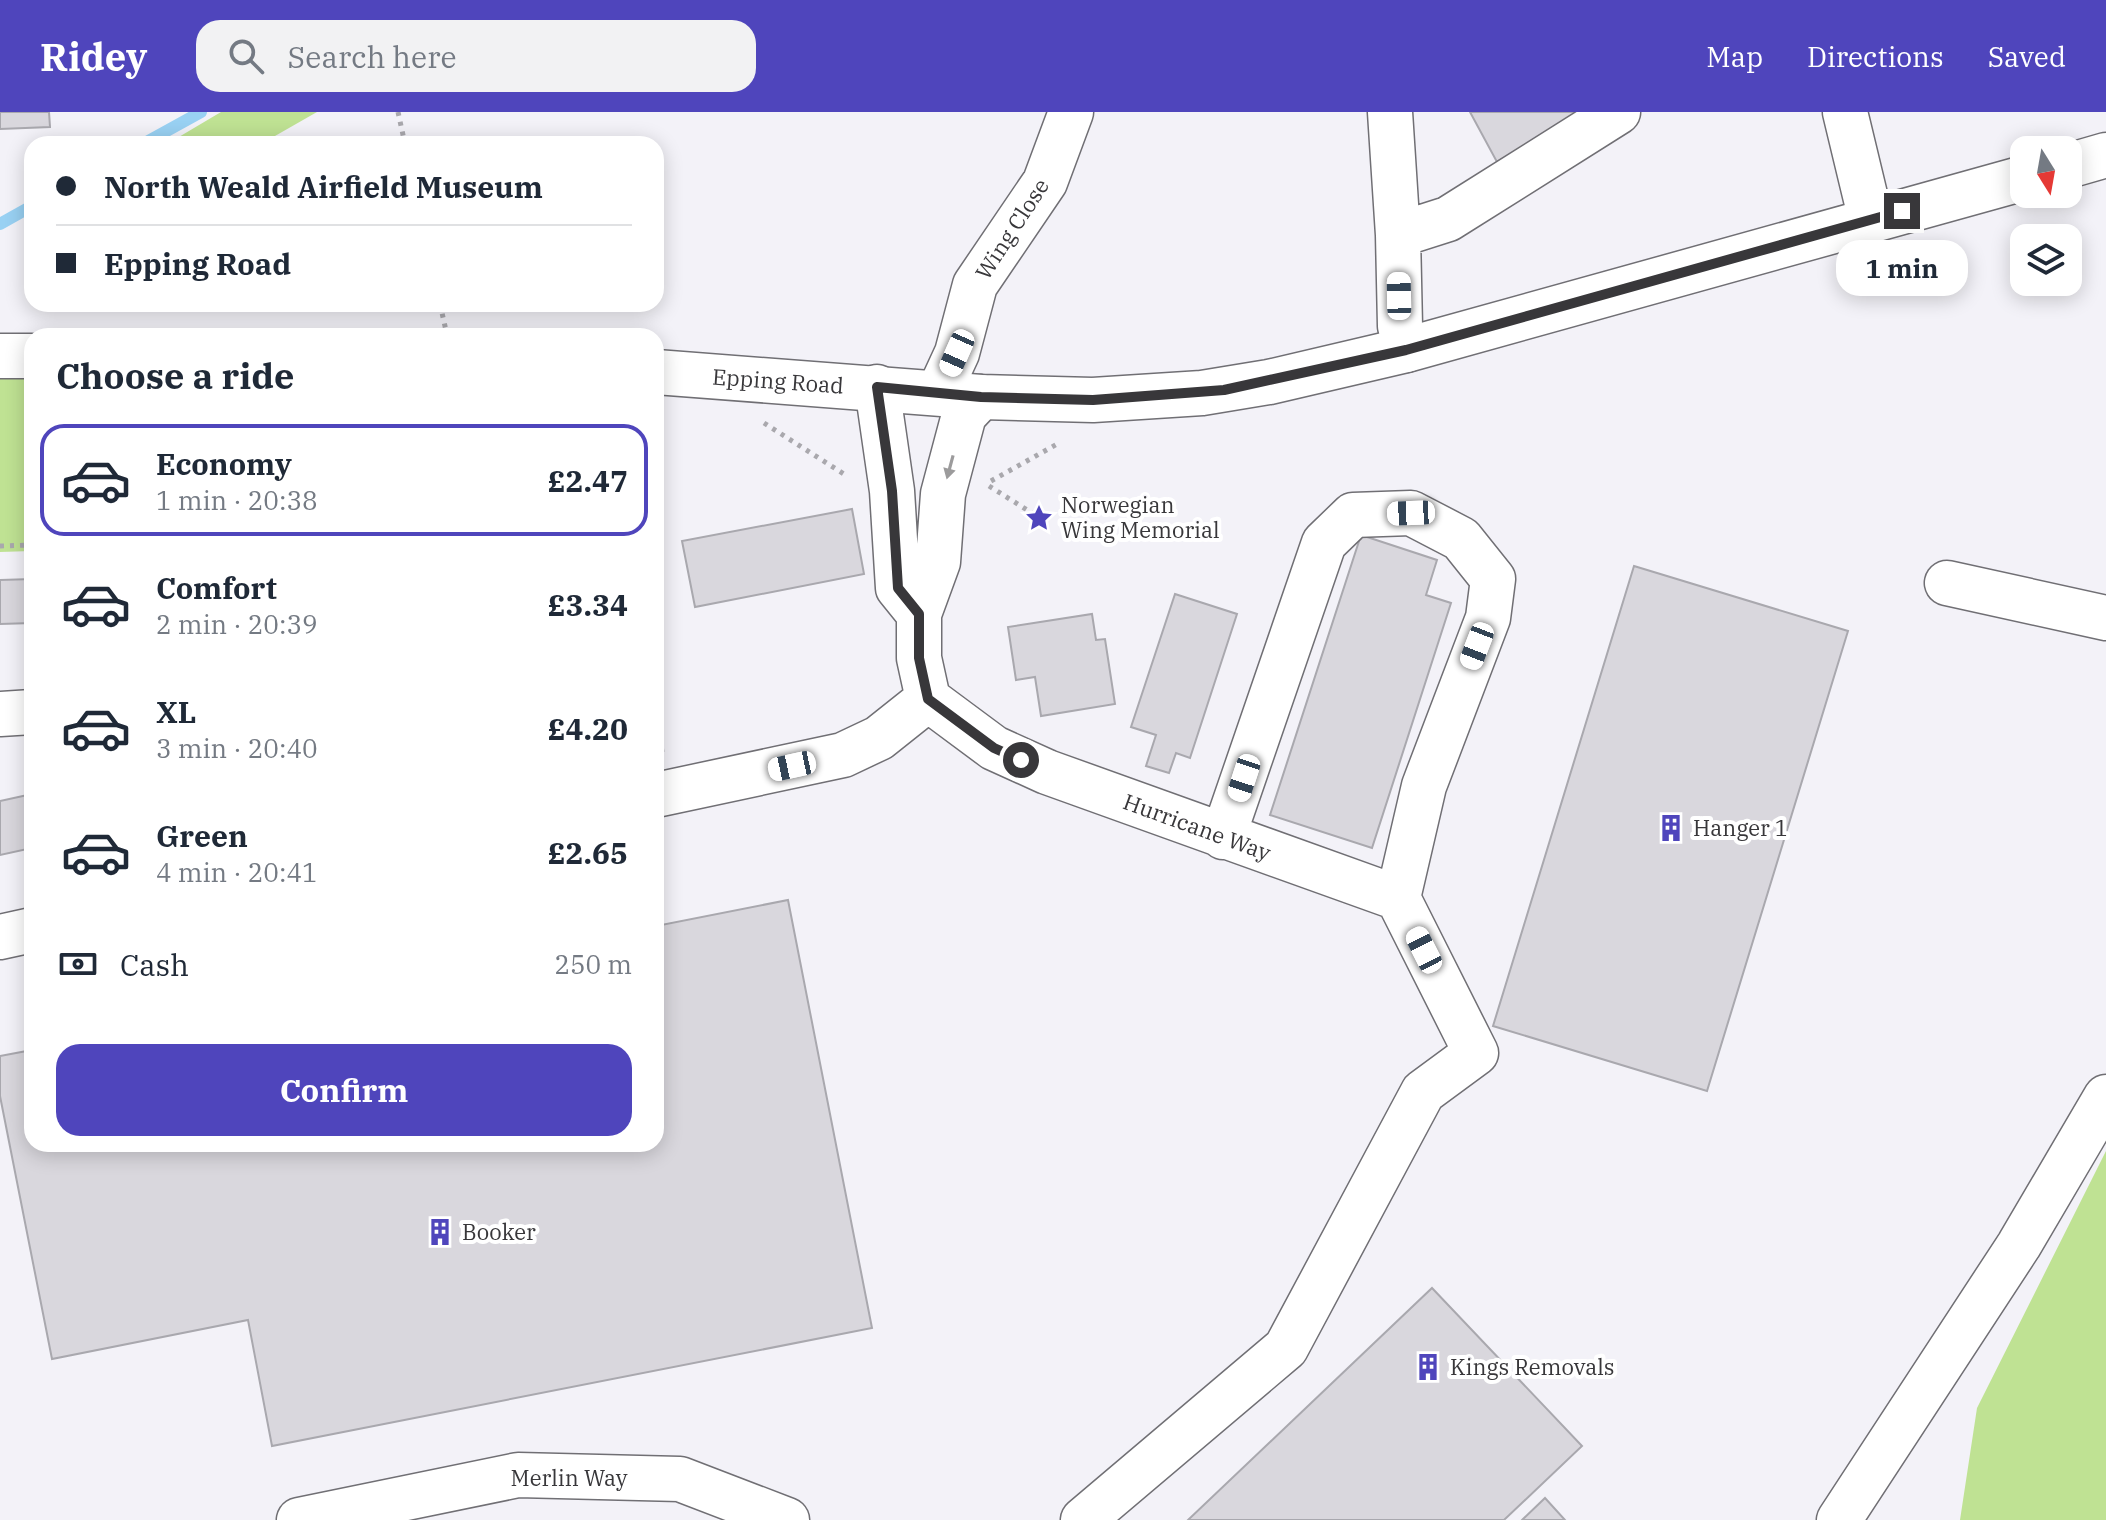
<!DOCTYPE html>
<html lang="en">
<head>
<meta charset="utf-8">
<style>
  :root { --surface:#fff; --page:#f2f2f3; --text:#1f2937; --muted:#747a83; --line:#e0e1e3; --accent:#4f45bc }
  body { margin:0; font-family:"IBM Plex Serif",serif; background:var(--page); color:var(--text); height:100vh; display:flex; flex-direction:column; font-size:30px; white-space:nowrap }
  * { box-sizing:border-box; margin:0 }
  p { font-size:26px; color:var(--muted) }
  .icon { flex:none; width:44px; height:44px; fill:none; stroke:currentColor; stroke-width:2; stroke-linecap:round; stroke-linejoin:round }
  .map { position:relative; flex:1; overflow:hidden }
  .side { position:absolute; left:24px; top:216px; width:640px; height:824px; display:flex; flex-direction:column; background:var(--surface); border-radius:24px; box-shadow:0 4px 20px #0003 }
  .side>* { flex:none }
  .guide { position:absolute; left:24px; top:24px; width:640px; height:176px; border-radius:24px; box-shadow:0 4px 20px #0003; display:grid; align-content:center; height:176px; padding:0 32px; background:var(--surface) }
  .needle { width:52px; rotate:169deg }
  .controls { position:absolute; left:2010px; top:24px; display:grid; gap:16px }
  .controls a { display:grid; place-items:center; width:72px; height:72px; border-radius:16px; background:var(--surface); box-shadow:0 4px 20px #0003; font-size:40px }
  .end { position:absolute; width:36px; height:36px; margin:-18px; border:10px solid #38373a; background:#fff; box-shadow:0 0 0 4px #fff }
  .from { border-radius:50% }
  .bubble { position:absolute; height:56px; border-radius:24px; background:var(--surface); box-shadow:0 4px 20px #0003; font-size:26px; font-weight:800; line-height:56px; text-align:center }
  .car { position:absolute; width:24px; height:48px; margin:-24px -12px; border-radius:10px; box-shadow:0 0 6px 2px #0007; background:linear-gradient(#fff 24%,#345 0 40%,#fff 0 76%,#345 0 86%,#fff 0) }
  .guide b { display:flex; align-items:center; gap:28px; height:76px; font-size:30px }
  .guide b+b { border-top:2px solid var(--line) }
  .guide i { width:20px; height:20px; background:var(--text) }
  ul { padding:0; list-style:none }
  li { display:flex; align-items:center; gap:24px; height:112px; margin:0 16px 12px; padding:0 16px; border:4px solid transparent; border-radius:24px }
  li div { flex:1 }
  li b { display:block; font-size:30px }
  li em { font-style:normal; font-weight:800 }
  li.selected { border-color:var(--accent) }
  li>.icon { width:72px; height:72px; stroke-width:1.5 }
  h2 { padding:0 32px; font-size:36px; line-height:96px }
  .pay { display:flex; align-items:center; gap:20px; height:88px; padding:0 32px; font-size:30px }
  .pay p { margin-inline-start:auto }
  .primary-button { display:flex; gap:16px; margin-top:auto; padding:16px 32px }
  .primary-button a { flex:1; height:92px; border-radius:24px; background:var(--accent); color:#fff; font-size:32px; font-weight:800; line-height:92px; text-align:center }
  header { display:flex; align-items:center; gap:48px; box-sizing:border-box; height:112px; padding:0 40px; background:var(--accent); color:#fff }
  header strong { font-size:38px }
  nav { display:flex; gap:44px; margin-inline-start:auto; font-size:28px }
  .search { width:560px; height:72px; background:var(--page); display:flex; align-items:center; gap:20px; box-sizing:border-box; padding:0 28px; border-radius:24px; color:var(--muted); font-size:30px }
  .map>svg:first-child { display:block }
</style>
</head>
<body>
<header>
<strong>Ridey</strong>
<div class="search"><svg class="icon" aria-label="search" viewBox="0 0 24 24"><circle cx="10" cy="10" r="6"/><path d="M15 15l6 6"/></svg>Search here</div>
<nav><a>Map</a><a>Directions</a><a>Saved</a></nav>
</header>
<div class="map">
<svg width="2106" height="1408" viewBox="0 0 2106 1408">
  <rect width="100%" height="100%" fill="#f3f2f8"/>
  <path fill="#bfe293" d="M 221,0 L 317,0 L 261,32 L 167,32 Z
    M 0,265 L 32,265 L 32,439 L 0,440 Z
    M 2106,1039 L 2106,1408 L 1960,1408 L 1977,1296 Z"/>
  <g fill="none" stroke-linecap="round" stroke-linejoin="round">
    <path stroke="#99d1f3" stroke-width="12" d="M 143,32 L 201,0
      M 0,112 L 32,94"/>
  </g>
  <path fill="#d9d7dd" stroke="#a9a8ae" stroke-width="2" d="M 0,0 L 49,0 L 50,15 L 0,17 Z
    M 1470,0 L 1592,0 L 1497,50 Z
    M 852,397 L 864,462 L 695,495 L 682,429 Z
    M 1361,423 L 1437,448 L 1426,483 L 1451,491 L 1372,736 L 1270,703 Z
    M 1634,454 L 1848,519 L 1707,979 L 1493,914 Z
    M 32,467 L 32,511 L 0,512 L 0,468 Z
    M 1175,482 L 1237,502 L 1190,646 L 1176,641 L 1169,661 L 1146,654 L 1156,623 L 1131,615 Z
    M 1092,502 L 1096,528 L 1105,527 L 1115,592 L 1041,604 L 1035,565 L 1016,568 L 1008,515 Z
    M 32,682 L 32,736 L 0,743 L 0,689 Z
    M 788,788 L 872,1216 L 272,1334 L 248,1208 L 52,1247 L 0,984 L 0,944 L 32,938 L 32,1032 L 656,1032 L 656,814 Z
    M 1432,1176 L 1582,1334 L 1504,1408 L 1188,1408 Z
    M 1545,1386 L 1565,1408 L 1522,1408 Z"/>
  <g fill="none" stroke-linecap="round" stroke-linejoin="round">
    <g stroke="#706f74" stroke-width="47">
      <path id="minor" d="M 1390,0 L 1398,123 L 1400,214 L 1406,238
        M 1845,0 L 1871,108
        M 1398,123 L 1448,107 L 1618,0
        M 877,275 L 892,379 L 898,476 L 919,502
        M 939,280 L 957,241 L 975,173 L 1045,70 L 1071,0
        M 981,285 L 964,303 L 943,382 L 938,450 L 919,502 L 919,546 L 928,587 L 994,636 L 1047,660 L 1398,786 L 1476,941 L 1423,980 L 1286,1236 L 1083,1408
        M 1947,471 L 2106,506
        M 0,602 L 32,600
        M 656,683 L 843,643 L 879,626 L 928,587
        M 1223,725 L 1324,431 L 1353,403 L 1411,401 L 1461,427 L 1493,467 L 1488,506 L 1424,674 L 1398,786
        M 0,825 L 32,818
        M 299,1408 L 518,1363 L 680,1367 L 787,1408
        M 1839,1408 L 2019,1133 L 2106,985"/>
    </g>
    <g stroke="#706f74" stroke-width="47">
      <path id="major" d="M 2068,54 L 2106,43
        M 0,244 L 32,244
        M 656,260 L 981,285 L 1093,288 L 1202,281 L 1269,270 L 1406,238 L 2024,66"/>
    </g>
    <path stroke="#a9a8ad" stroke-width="5" stroke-dasharray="4 6" stroke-linecap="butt" d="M 398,0 L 405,32
      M 440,192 L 447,223
      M 764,311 L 847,364
      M 991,369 L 1059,331
      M 989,374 L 1032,401
      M 0,434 L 32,433
      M 656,597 L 662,640"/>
    <use href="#minor" stroke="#fff" stroke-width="44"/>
    <use href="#major" stroke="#fff" stroke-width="44"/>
  </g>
  <defs><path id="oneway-solid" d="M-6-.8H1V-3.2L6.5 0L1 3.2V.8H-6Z" transform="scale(2)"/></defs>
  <use fill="#9c9b9c" href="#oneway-solid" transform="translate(950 355) rotate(105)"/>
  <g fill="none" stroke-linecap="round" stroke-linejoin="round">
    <path stroke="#38373a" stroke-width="10" d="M 1021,648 L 994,636 L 928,587 L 919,546 L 919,502 L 898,476 L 892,379 L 877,275 L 981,285 L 1093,288 L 1224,278 L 1406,238 L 1902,99"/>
  </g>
  <defs>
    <g id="sight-bare" transform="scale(2.16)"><path d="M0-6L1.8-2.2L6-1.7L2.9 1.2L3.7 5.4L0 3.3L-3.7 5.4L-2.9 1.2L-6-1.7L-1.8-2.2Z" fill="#4f45bc" stroke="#fff" stroke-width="2.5" paint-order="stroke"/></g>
    <g id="building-bare" transform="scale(2.16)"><path d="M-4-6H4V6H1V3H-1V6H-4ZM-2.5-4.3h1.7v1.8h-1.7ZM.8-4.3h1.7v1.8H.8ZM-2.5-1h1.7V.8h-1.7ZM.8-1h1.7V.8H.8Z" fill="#4f45bc" stroke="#fff" stroke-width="2.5" paint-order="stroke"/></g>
  </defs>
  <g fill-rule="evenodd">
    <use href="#sight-bare" x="1039" y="406"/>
    <use href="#building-bare" x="1671" y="716"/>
    <use href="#building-bare" x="440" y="1120"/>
    <use href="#building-bare" x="1428" y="1255"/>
  </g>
  <g text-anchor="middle" stroke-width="8" stroke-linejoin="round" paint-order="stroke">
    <g font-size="22" fill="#38373a" stroke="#fff">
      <text transform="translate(1012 117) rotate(-57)" y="8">Wing Close</text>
      <text transform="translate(778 269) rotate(4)" y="8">Epping Road</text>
      <text transform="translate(1197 715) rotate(20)" y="8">Hurricane Way</text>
      <text x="569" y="1374">Merlin Way</text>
    </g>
    <g font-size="22" fill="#38373a" stroke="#fff" text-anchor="start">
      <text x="1061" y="401">Norwegian<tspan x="1061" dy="25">Wing Memorial</tspan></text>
      <text x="1693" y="724">Hanger 1</text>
      <text x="462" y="1128">Booker</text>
      <text x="1450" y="1263">Kings Removals</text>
    </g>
  </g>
</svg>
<div class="controls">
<a><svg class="needle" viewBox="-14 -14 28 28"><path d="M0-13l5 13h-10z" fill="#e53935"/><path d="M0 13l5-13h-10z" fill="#747a83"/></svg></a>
<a><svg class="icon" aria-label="layers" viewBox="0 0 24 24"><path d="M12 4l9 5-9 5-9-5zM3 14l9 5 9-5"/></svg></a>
</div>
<i class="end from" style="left:1021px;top:648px"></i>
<i class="end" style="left:1902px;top:99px"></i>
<div class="bubble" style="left:1836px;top:128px;width:132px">1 min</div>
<i class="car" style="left:1399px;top:184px;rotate:359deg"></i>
<i class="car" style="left:957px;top:241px;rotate:204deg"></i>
<i class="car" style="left:1411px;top:401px;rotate:268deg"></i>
<i class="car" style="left:1477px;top:534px;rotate:201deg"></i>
<i class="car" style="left:792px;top:654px;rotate:258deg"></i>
<i class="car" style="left:1244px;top:666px;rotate:198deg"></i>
<i class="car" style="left:1424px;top:838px;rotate:333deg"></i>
<div class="guide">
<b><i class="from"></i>North Weald Airfield Museum</b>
<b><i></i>Epping Road</b>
</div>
<section class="side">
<h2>Choose a ride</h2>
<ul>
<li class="selected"><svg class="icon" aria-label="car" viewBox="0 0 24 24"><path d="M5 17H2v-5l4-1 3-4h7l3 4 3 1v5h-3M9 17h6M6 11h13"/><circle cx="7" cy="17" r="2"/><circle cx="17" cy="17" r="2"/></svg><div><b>Economy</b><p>1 min · 20:38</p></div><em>£2.47</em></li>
<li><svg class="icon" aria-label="car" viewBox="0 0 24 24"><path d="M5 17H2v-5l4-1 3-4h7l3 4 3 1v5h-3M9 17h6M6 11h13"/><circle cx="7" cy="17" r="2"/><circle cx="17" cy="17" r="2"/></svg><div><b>Comfort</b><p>2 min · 20:39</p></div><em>£3.34</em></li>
<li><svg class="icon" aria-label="car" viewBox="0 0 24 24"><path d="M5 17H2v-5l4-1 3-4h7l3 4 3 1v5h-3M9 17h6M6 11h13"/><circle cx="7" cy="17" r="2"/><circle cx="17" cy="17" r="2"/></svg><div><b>XL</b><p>3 min · 20:40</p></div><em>£4.20</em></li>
<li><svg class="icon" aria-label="car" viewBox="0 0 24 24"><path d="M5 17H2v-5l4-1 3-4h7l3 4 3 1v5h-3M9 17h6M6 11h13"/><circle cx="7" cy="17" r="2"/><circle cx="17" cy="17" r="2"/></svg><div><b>Green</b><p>4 min · 20:41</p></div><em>£2.65</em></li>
</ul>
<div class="pay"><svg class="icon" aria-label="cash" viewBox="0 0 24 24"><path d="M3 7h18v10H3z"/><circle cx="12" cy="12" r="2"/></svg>Cash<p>250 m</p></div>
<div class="primary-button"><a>Confirm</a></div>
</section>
</div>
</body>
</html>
